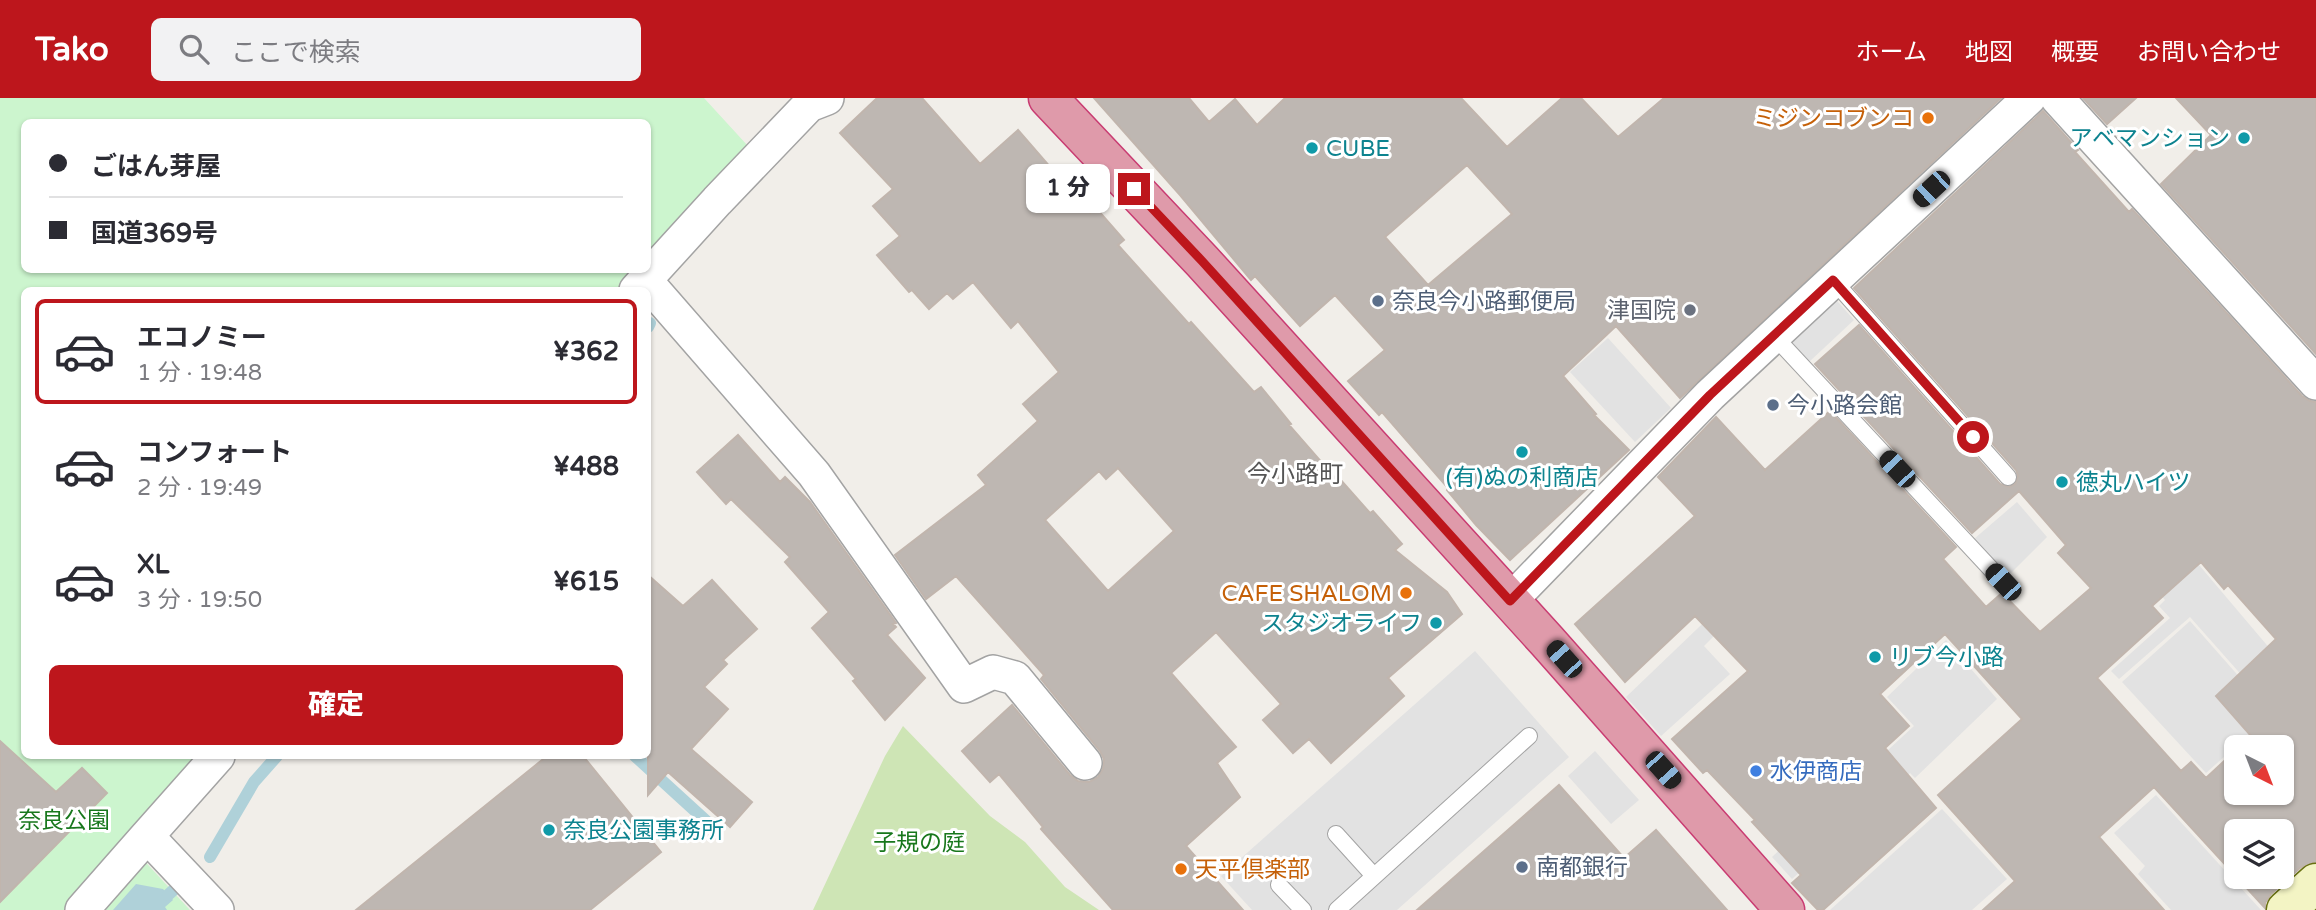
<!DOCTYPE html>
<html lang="ja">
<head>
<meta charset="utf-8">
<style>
  :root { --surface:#fff; --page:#f2f2f3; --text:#2b2b33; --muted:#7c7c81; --line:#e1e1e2; --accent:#bd161c }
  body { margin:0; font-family:"Varela Round","Noto Sans JP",sans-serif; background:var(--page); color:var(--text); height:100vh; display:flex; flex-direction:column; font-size:26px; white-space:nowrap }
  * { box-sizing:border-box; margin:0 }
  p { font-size:23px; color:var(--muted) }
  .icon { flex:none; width:38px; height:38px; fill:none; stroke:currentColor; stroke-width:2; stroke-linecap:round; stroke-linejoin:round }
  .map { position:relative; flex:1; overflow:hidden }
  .drawer { position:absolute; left:21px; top:189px; width:630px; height:472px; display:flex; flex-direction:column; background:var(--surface); border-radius:10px; box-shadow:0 2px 5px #0004 }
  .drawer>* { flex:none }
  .guide { position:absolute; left:21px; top:21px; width:630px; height:154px; border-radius:10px; box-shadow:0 2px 5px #0004; display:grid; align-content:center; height:154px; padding:0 28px; background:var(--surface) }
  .needle { width:46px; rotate:138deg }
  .controls { position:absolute; left:2224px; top:637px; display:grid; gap:14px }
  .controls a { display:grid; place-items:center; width:70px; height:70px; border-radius:10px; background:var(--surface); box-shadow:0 2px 5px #0004; font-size:35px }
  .end { position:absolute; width:32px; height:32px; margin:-16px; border:9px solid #bd161c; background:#fff; box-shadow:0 0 0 4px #fff }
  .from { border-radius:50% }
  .bubble { position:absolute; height:49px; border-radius:10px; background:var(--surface); box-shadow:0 2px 5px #0004; font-size:23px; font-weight:800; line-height:49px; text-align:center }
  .car { position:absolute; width:21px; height:42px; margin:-21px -10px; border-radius:9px; box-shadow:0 0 5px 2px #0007; background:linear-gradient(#222 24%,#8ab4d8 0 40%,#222 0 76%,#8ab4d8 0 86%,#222 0) }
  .guide b { display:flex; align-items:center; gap:24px; height:66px; font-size:26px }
  .guide b+b { border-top:2px solid var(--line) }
  .guide i { width:18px; height:18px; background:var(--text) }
  ul { padding:12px 0 0; list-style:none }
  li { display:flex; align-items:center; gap:21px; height:105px; margin:0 14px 10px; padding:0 14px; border:4px solid transparent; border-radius:10px }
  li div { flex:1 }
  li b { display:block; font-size:26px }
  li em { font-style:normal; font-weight:800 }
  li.selected { border-color:var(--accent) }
  li>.icon { width:63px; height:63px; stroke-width:1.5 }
  .action { display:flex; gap:14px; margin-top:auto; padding:14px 28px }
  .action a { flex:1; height:80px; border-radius:10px; background:var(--accent); color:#fff; font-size:28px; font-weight:800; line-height:80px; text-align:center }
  header { display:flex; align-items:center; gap:42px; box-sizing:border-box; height:98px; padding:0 35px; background:var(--accent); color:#fff }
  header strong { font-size:33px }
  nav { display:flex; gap:38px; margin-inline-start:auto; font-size:24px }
  .search { width:490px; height:63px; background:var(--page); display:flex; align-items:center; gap:18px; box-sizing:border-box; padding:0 24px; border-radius:10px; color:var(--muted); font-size:26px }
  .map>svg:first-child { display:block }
</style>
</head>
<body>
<header>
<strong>Tako</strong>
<div class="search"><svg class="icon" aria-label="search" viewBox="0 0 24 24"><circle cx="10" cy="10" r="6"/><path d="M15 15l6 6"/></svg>ここで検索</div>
<nav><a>ホーム</a><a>地図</a><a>概要</a><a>お問い合わせ</a></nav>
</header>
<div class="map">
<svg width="2316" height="812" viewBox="0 0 2316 812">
  <rect width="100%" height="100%" fill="#f1eee9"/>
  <path fill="#cee5b5" d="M 903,628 L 990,718 L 1025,744 L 1065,789 L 1099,812 L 813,812 L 885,658 Z"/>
  <path fill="#ccf5ce" d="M 0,0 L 704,0 L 748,48 L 648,161 L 648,24 L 24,24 L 24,172 L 638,172 L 620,192 L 24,192 L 24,658 L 200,658 L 124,741 L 190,812 L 0,812 Z"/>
  <path fill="#e2e2e2" d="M 1831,196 L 1854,222 L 1809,264 L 1785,239 Z
    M 1608,240 L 1671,310 L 1635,344 L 1570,274 Z
    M 2127,382 L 2316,605 L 2316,661 L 2190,519 L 2119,581 L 2111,573 L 2170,520 L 2159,508 L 2165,502 L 2133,466 Z
    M 2017,404 L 2047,439 L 2008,478 L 1974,441 Z
    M 1745,485 L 1755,497 L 1704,548 L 1730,576 L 1661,638 L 1626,599 Z
    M 2190,523 L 2272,616 L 2206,675 L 2122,584 Z
    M 1946,542 L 1997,601 L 1915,680 L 1910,675 L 1792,781 L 1772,759 L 1914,628 L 1887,599 Z
    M 1475,553 L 1569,659 L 1397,812 L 1252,812 L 1221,778 Z
    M 1595,653 L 1639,702 L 1611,726 L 1568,678 Z
    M 2156,697 L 2261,812 L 2171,812 L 2138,776 L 2145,768 L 2114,735 Z
    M 1942,711 L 2007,781 L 1972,812 L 1830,812 Z"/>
  <path fill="#afd1d9" d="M 136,786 L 163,791 L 173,802 L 165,809 L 167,812 L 113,812 Z"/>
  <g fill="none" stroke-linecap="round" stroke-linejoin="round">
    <path stroke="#afd1d9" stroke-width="12" d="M 648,229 L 650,225
      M 635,658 L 715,731
      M 210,759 L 254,684 L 277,658
      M 168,797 L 178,788"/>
  </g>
  <path fill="#beb7b2" stroke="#c1b5ad" stroke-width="2" fill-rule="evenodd" d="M 877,0 L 922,0 L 980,66 L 1018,32 L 1090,115 L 1096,110 L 1124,142 L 1118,147 L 1189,226 L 1191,224 L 1254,294 L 1261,289 L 1291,326 L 1289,327 L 1337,382 L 1339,380 L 1370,415 L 1373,413 L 1402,446 L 1395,452 L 1447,494 L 1462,516 L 1388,580 L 1404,598 L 1331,665 L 1309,641 L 1293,655 L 1263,622 L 1281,606 L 1216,534 L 1171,575 L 1236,649 L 1217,665 L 1240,699 L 1186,748 L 1243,812 L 1113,812 L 1041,731 L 1043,729 L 999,676 L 990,684 L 962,653 L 1012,607 L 1070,677 L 1078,683 L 1089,684 L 1098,679 L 1103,671 L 1104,661 L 1100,653 L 1041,581 L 1044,577 L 956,478 L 926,501 L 895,457 L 986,387 L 978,377 L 1038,323 L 1023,306 L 1059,274 L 1018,223 L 1011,230 L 973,184 L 953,201 L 947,195 L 929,211 L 912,192 L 909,194 L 877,157 L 900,138 L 873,108 L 893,91 L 840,35 ZM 1118,370 L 1174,433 L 1108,493 L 1045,422 L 1099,373 L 1106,381 Z
    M 1094,0 L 1189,0 L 1209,24 L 1235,1 L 1257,27 L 1285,0 L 1461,0 L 1507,49 L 1562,0 L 1581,0 L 1618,39 L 1664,0 L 2001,0 L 1680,300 L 1616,228 L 1563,278 L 1596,316 L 1594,317 L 1629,352 L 1510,462 L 1476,427 L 1447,392 L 1448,390 L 1382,314 L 1379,317 L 1348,283 L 1385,252 L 1335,197 L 1300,228 L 1255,178 L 1251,182 L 1180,97 ZM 1467,67 L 1512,116 L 1428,187 L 1385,139 Z
    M 2083,0 L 2136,0 L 2107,26 Z
    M 2176,0 L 2316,0 L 2316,256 L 2161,86 L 2211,37 Z
    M 2043,13 L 2078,52 L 2075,54 L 2129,114 L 2132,111 L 2302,298 L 2310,303 L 2316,304 L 2316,764 L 2301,769 L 2271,796 L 2265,805 L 2265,810 L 2154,689 L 2099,739 L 2164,812 L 1983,812 L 2015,783 L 1938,697 L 2022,621 L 1945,536 L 1880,596 L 1909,628 L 1885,650 L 1936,710 L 1823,812 L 1818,812 L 1792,785 L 1801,777 L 1752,724 L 1755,722 L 1707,672 L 1703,675 L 1672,641 L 1748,573 L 1695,518 L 1625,584 L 1575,526 L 1695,418 L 1658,379 L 1716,319 L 1765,372 L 1830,313 L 1956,449 L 1943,461 L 1986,509 L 2002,495 L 2040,534 L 2091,490 L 2058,455 L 2066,447 L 2019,393 L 1972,435 L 1815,266 L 1859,227 L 2000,386 L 2009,389 L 2015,386 L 2018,378 L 2016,372 L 1854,190 ZM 2201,464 L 2224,491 L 2228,487 L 2276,541 L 2216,598 L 2252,639 L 2240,649 L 2282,649 L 2282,695 L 2236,695 L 2236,652 L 2206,680 L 2191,664 L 2181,673 L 2097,580 L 2163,520 L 2152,508 ZM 2236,733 L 2282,733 L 2282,779 L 2236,779 Z
    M 738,337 L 780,384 L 785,379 L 810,404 L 896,525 L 893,526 L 896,529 L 887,537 L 925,580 L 885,622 L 853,583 L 856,581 L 812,530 L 829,514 L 785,464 L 790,459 L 731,401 L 726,406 L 697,374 Z
    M 648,477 L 683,508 L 712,482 L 757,531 L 723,562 L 727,566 L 704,589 L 728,611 L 691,651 L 752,704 L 730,729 L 668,674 L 648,697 Z
    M 0,643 L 56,694 L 82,670 L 107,695 L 0,804 Z
    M 547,658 L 583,658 L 661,754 L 590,812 L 356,812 Z
    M 1559,687 L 1624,760 L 1656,732 L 1727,812 L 1417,812 Z"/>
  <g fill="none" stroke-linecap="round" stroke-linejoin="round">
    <g stroke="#a3a3a3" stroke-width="18">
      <path id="lane" d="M 1833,182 L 2008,379
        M 1774,238 L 2003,484
        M 1336,736 L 1374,778
        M 1279,787 L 1303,812
        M 1337,812 L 1529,638"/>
    </g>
    <g stroke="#a3a3a3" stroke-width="36">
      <path id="street" d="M 2057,0 L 2316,285
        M 645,182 L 814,376 L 964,588 L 993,574 L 1015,580 L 1085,665
        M 636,192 L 717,103 L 809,7 L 827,0
        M 1510,503 L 1710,297 L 2029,0
        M 82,812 L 147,738
        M 217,812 L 147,738 L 218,658"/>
    </g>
    <g stroke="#697011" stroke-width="41">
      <path id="secondary" d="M 2286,812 L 2316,785"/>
    </g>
    <g stroke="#c93c72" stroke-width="41">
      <path id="highway" d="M 1048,0 L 1202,163 L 1547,543 L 1785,812"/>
    </g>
    <use href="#lane" stroke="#fff" stroke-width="16"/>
    <use href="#street" stroke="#fff" stroke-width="33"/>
    <use href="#secondary" stroke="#f3f4c4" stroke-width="38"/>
    <use href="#highway" stroke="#df9aaa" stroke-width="38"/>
  </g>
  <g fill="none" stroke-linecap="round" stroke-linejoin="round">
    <path stroke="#bd161c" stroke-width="9" d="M 1134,91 L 1202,163 L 1510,503 L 1710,297 L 1833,182 L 1973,339"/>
  </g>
  <g fill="#e8710a" stroke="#fff" stroke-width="2.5">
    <circle cx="1928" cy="20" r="7"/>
    <circle cx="1406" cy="495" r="7"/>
    <circle cx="1181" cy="771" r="7"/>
  </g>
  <g fill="#0f9aa8" stroke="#fff" stroke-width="2.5">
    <circle cx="2244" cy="40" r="7"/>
    <circle cx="1312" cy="50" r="7"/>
    <circle cx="1522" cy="354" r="7"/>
    <circle cx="2062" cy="384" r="7"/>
    <circle cx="1436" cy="525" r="7"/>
    <circle cx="1875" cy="559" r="7"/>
    <circle cx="549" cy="732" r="7"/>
  </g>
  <g fill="#5c6f8a" stroke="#fff" stroke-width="2.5">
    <circle cx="1378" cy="203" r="7"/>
    <circle cx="1773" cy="307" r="7"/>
    <circle cx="1522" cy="769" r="7"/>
  </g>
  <circle fill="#6b7280" stroke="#fff" stroke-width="2.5" cx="1690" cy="212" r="7"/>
  <circle fill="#3f7fe0" stroke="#fff" stroke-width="2.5" cx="1756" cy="673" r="7"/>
  <g text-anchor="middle" stroke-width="6" stroke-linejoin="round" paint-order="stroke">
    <g font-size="23" fill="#c56008" stroke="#fff" text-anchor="end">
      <text x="1914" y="28">ミジンコブンコ</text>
      <text x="1392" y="503">CAFE SHALOM</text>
      <text x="1195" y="779" text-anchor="start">天平倶楽部</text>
    </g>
    <g font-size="23" fill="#0d838f" stroke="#fff" text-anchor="start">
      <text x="2230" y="48" text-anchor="end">アベマンション</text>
      <text x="1326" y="58">CUBE</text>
      <text x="1522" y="387" text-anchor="middle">(有)ぬの利商店</text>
      <text x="2076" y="392">徳丸ハイツ</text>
      <text x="1422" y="533" text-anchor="end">スタジオライフ</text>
      <text x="1889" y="567">リブ今小路</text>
      <text x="563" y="740">奈良公園事務所</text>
    </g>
    <g font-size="23" fill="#4e5e75" stroke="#fff" text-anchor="start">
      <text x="1392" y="211">奈良今小路郵便局</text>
      <text x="1787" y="315">今小路会館</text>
      <text x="1536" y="777">南都銀行</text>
    </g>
    <g font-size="23" fill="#5b616d" stroke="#fff" text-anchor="end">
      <text x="1676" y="220">津国院</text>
    </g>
    <g font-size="23" fill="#366cbe" stroke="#fff" text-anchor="start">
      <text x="1770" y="681">水伊商店</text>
    </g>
    <g font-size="23" fill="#18771c" stroke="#fff">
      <text x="64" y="730">奈良公園</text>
      <text x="919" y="752">子規の庭</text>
    </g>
    <g font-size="24" fill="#555" stroke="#fff">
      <text x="1295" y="384">今小路町</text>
    </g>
  </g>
</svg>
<div class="controls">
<a><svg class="needle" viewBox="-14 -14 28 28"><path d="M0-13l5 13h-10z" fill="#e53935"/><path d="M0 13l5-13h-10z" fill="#7c7c81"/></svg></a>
<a><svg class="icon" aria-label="layers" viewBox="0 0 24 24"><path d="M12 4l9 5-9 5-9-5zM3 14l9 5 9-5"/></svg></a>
</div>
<i class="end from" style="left:1973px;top:339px"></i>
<i class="end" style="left:1134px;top:91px"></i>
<div class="bubble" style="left:1026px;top:66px;width:84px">1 分</div>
<i class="car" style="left:1931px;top:91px;rotate:227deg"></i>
<i class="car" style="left:1897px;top:371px;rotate:317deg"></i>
<i class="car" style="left:2003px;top:484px;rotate:317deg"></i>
<i class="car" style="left:1564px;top:561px;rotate:318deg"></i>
<i class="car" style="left:1663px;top:672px;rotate:138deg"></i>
<div class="guide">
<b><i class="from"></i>ごはん芽屋</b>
<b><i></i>国道369号</b>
</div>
<section class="drawer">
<ul>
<li class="selected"><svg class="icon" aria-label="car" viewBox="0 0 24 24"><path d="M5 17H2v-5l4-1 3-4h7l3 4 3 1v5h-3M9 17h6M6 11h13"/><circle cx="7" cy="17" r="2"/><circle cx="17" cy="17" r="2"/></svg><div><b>エコノミー</b><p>1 分 · 19:48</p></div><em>¥362</em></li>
<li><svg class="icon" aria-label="car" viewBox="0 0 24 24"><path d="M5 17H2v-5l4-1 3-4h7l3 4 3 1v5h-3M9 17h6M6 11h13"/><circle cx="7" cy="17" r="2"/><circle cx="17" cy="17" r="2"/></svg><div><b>コンフォート</b><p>2 分 · 19:49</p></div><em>¥488</em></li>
<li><svg class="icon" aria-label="car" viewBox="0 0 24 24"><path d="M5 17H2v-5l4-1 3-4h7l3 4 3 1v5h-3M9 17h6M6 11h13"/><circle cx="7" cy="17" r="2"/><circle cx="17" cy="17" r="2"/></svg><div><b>XL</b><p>3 分 · 19:50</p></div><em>¥615</em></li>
</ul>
<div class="action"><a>確定</a></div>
</section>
</div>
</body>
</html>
